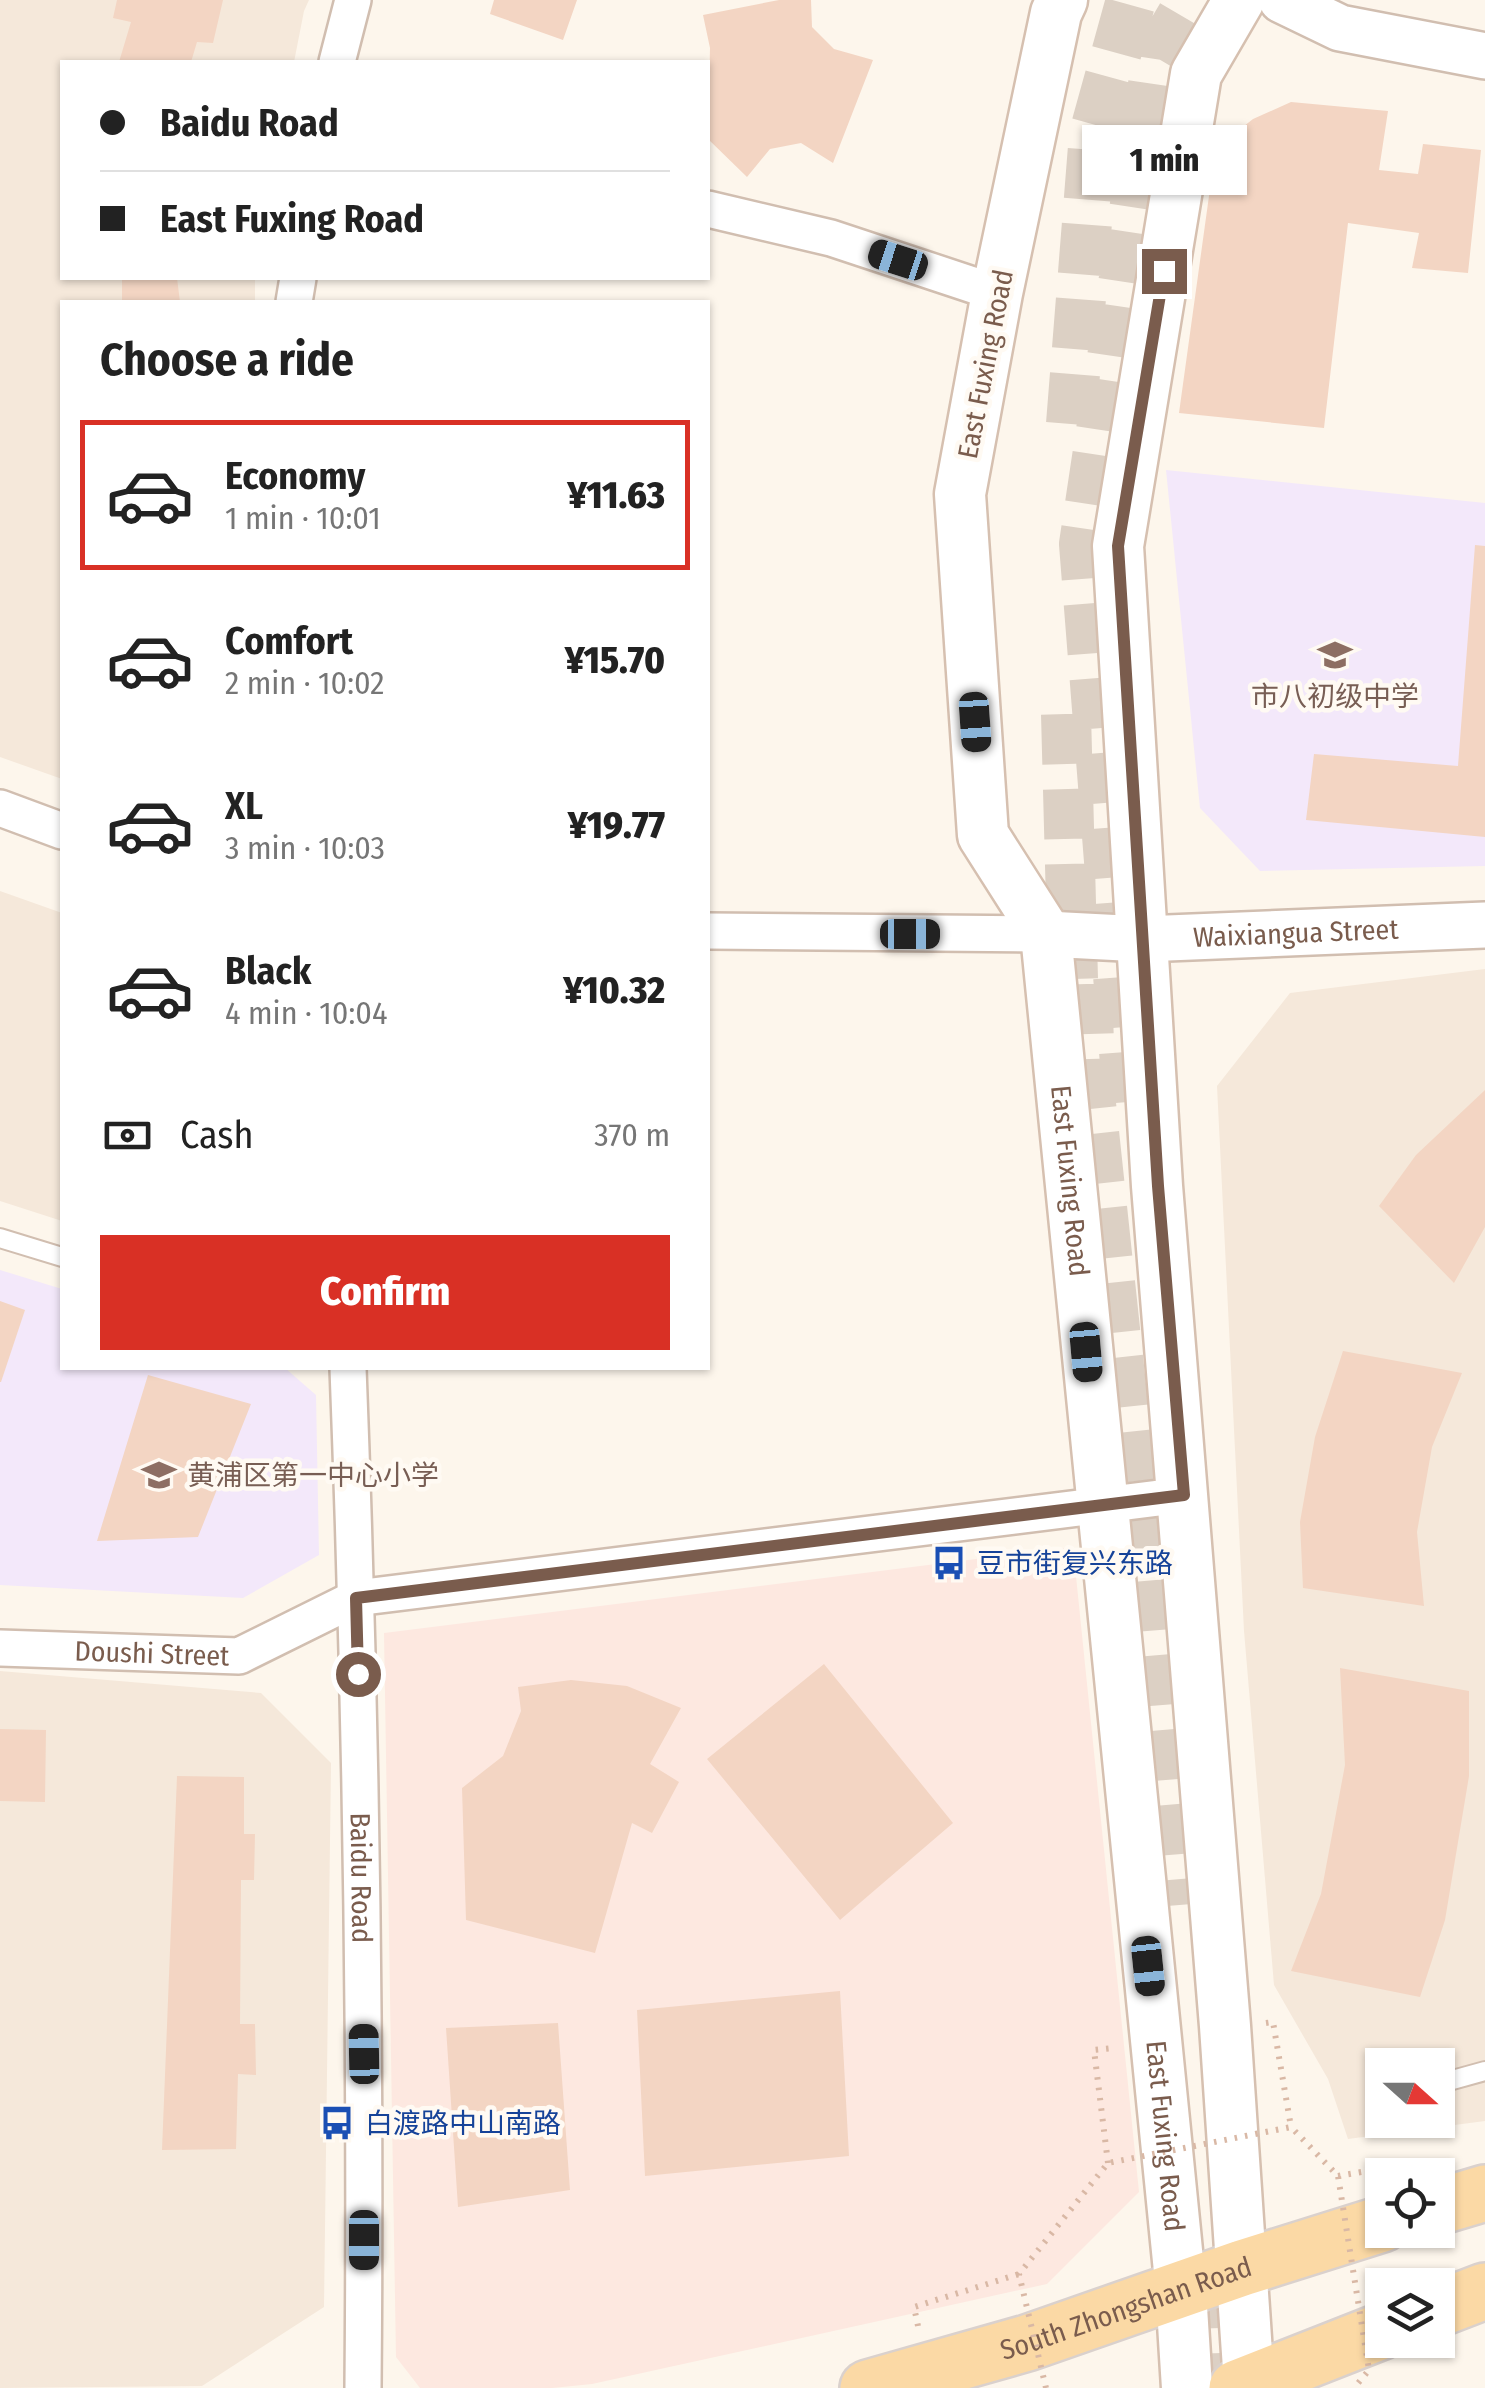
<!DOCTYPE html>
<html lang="en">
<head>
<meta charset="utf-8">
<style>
  :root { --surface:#fff; --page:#f2f2f2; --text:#222; --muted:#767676; --line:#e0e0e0; --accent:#d93025 }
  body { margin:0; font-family:"Fira Sans Condensed","Noto Sans SC",sans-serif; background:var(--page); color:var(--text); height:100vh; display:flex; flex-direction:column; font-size:38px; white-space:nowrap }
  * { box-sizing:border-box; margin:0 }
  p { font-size:32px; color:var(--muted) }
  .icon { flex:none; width:55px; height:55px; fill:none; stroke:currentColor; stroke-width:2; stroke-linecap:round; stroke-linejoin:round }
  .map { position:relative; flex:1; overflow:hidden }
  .drawer { position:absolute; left:60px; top:300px; width:650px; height:1070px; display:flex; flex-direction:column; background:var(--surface); border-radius:0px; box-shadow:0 2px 8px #0004 }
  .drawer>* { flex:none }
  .guide { position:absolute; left:60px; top:60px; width:650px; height:220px; border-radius:0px; box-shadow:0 2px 8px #0004; display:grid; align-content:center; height:220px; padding:0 40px; background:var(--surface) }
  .needle { width:65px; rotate:111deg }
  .controls { position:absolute; left:1365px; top:2048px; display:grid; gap:20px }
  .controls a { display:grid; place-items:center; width:90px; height:90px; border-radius:0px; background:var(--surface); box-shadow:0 2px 8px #0004; font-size:50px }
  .end { position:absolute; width:45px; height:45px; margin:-22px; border:12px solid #7a5c4d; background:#fff; box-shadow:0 0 0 5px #fff }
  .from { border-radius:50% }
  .bubble { position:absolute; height:70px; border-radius:0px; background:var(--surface); box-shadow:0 2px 8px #0004; font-size:32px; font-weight:800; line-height:70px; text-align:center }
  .car { position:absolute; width:30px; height:60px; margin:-30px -15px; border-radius:12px; box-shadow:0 0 8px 2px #0007; background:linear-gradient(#222 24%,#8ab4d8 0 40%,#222 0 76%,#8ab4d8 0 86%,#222 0) }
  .guide b { display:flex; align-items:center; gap:35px; height:95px; font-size:38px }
  .guide b+b { border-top:2px solid var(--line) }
  .guide i { width:25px; height:25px; background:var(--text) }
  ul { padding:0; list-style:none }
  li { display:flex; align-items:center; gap:30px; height:150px; margin:0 20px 15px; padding:0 20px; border:5px solid transparent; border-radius:0px }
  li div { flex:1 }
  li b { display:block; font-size:38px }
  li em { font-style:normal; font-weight:800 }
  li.active { border-color:var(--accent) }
  li>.icon { width:90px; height:90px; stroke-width:1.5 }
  h2 { padding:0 40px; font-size:45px; line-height:120px }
  .pay { display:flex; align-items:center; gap:25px; height:110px; padding:0 40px; font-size:38px }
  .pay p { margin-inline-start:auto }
  .cta { display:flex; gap:20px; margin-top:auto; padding:20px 40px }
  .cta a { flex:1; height:115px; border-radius:0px; background:var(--accent); color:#fff; font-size:40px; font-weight:800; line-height:115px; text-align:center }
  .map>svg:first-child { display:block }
</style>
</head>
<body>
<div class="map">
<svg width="1485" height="2388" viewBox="0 0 1485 2388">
  <rect width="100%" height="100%" fill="#fdf6ec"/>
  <path fill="#f5e8da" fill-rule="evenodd" d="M 0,0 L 309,0 L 304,11 L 294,62 L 62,62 L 62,278 L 255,278 L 255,302 L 62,302 L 62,779 L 0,757 Z
    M 0,891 L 62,913 L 62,1221 L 0,1201 Z
    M 1485,969 L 1485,2121 L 1348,2139 L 1328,2079 L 1274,1985 L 1244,1631 L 1217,1086 L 1290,993 ZM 1382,2065 L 1438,2065 L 1438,2120 L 1382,2120 Z
    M 0,1671 L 261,1693 L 331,1763 L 324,2307 L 202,2386 L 0,2388 Z"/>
  <path fill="#fde8e0" d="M 1073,1547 L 1139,2192 L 1047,2284 L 592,2384 L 552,2388 L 420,2388 L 396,2357 L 384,1633 Z"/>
  <path fill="#f3e8fa" d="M 1166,470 L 1485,503 L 1485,866 L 1260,871 L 1200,808 Z
    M 0,1270 L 62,1289 L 62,1368 L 285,1368 L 316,1395 L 319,1555 L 243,1598 L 0,1585 Z"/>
  <path fill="#f3d5c3" d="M 117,0 L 223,0 L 213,43 L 197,42 L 191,62 L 119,62 L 131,22 L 113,18 Z
    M 494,0 L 577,0 L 563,40 L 490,14 Z
    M 779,0 L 811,0 L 812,27 L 834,49 L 873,60 L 833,163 L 801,143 L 770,149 L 747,177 L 708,139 L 710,48 L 703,15 Z
    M 1291,102 L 1388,111 L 1379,170 L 1418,174 L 1423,144 L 1481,150 L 1468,273 L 1412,268 L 1419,233 L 1348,223 L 1324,428 L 1179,413 L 1213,167 L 1225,141 L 1253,119 Z
    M 122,278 L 177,278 L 180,302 L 122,302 Z
    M 1475,545 L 1485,546 L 1485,837 L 1306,820 L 1314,754 L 1458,766 Z
    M 1485,1090 L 1485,1227 L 1454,1283 L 1379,1206 L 1416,1155 Z
    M 0,1301 L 25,1310 L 1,1382 L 0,1382 Z
    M 1343,1351 L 1462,1373 L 1432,1447 L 1417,1532 L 1424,1606 L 1303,1588 L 1300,1522 L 1315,1437 Z
    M 148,1375 L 251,1404 L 198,1537 L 97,1541 Z
    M 824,1664 L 953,1823 L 840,1920 L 707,1759 Z
    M 1340,1668 L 1469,1691 L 1469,1776 L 1445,1920 L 1420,1997 L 1291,1971 L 1321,1894 L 1345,1765 Z
    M 571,1680 L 627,1686 L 681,1708 L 650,1764 L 679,1782 L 652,1833 L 632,1823 L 595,1953 L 466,1920 L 462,1788 L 503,1756 L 521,1711 L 518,1687 Z
    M 0,1729 L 46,1730 L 45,1802 L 0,1801 Z
    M 177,1776 L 244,1777 L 244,1834 L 255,1834 L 254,1880 L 241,1880 L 240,2024 L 255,2024 L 256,2075 L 238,2074 L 236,2149 L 162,2150 Z
    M 840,1991 L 849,2156 L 645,2176 L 637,2010 Z
    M 558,2023 L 570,2190 L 458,2207 L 446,2028 Z"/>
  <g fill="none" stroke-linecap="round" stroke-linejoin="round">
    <path stroke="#dcd0c4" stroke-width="50" stroke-dasharray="50 25" stroke-linecap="butt" d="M 1071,424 L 1094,134 L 1131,0
      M 1066,714 L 1073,979
      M 1087,984 L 1091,1104 L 1133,1498 L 1167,1906
      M 1128,1102 L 1084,544 L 1157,58 L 1191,0
      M 1220,2278 L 1223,2388"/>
    <g stroke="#d1beb0" stroke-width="22">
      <path id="service" d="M 0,1238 L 62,1257
        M 1438,2084 L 1485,2071"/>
    </g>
    <g stroke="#d1beb0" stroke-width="40">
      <g id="minor">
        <path d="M 337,62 L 353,0"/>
        <path d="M 708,209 L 831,238 L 997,293"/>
        <path d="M 294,302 L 298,278"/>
        <path d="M 0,808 L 62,831"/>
        <path d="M 708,931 L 1046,934"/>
        <path id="s1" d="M 348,1368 C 361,1708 366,2048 363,2388"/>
        <path id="s2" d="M 0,1648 L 239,1656 L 356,1598 L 1183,1495"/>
      </g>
    </g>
    <g stroke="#d1beb0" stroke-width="50">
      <g id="tertiary">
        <path d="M 1282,0 L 1340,28 L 1485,56"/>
        <path id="s3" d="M 1046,934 L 1143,939 L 1485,925"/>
      </g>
    </g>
    <g stroke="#d6c0b0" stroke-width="55">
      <g id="secondary">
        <path id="s4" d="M 1062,0 L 1056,13 L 997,293 L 960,494 L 983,835 L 1046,934 L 1181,2291 L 1187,2388"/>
        <path d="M 1239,0 L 1196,74 L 1118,546 L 1157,1186 L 1225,2026 L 1249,2383"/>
      </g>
    </g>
    <g stroke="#dad1cd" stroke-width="60">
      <g id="primary">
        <path d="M 1438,2207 L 1485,2193"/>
        <path d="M 1438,2309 L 1485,2291"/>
        <path id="s5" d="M 868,2388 L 1027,2343 L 1242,2268 L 1382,2224"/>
        <path d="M 1237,2388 L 1382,2331"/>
      </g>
    </g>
    <path stroke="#d9b8a5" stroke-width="6" stroke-dasharray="2.5 8" stroke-linecap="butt" d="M 1266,2023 L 1273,2022 L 1291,2127
      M 1108,2163 L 1094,2050 L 1113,2048
      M 1338,2176 L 1420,2162
      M 918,2326 L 914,2307 L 1019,2274"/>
    <use href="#service" stroke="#fff" stroke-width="18"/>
    <use href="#minor" stroke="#fff" stroke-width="35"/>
    <use href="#tertiary" stroke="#fff" stroke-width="45"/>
    <use href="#secondary" stroke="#fff" stroke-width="50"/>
    <use href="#primary" stroke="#fbd9a5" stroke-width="55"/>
    <path stroke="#d9b8a5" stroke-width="6" stroke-dasharray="2.5 8" stroke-linecap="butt" d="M 1046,2388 L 1019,2274 L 1108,2163 L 1291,2127 L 1338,2176 L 1369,2370 L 1354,2388"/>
  </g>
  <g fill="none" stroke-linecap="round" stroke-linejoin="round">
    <path stroke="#7a5c4d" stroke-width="12" d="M 358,1674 L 356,1598 L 1184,1495 L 1158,1186 L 1118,546 L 1164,271"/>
  </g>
  <defs>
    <g id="school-bare" transform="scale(2.7)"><path d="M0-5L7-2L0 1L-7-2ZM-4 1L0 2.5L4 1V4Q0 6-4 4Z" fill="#8d6e63" stroke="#fffaf3" stroke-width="2.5" paint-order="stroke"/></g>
    <g id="bus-bare" transform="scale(2.7)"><path d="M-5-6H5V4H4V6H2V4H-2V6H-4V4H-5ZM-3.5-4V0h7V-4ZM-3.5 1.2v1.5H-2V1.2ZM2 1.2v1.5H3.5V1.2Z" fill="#1a4fb4" stroke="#fffaf3" stroke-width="2.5" paint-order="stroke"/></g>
  </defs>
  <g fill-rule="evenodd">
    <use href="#school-bare" x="1335" y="655"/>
    <use href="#school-bare" x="159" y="1475"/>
    <use href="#bus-bare" x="949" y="1563"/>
    <use href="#bus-bare" x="337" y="2123"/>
  </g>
  <g text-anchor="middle" stroke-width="9" stroke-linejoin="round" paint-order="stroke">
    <g font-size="28" fill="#7a5c4d" stroke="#fffaf3">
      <text transform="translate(985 364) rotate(-79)" y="10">East Fuxing Road</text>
      <text dy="10" stroke="none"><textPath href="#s3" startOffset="250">Waixiangua Street</textPath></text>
      <text dy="10" stroke="none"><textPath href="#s4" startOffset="1212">East Fuxing Road</textPath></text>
      <text dy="10" stroke="none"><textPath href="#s2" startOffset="152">Doushi Street</textPath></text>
      <text dy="10" stroke="none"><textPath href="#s1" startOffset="510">Baidu Road</textPath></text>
      <text dy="10" stroke="none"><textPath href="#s4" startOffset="2172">East Fuxing Road</textPath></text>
      <text dy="10" stroke="none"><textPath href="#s5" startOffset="270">South Zhongshan Road</textPath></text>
    </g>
    <g font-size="28" fill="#785e54" stroke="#fffaf3">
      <text x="1335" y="706">市八初级中学</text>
      <text x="187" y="1485" text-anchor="start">黄浦区第一中心小学</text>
    </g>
    <g font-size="28" fill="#164399" stroke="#fffaf3" text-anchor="start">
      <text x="977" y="1573">豆市街复兴东路</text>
      <text x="365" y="2133">白渡路中山南路</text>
    </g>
  </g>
</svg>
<div class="controls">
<a><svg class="needle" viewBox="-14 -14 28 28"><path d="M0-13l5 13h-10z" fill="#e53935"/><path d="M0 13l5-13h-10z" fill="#767676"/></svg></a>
<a><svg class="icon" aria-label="locate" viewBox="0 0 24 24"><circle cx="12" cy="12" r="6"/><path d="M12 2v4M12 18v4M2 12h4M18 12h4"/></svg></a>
<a><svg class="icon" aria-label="layers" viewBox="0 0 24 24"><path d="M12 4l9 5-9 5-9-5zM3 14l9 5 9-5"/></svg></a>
</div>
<i class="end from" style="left:358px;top:1674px"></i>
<i class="end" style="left:1164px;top:271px"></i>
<div class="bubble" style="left:1082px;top:125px;width:165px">1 min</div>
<i class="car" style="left:898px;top:260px;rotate:288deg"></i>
<i class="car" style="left:975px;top:722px;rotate:176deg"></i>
<i class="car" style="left:910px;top:934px;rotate:90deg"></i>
<i class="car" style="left:1086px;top:1352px;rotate:175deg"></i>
<i class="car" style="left:1148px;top:1966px;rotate:174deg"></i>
<i class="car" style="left:364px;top:2054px;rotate:359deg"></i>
<i class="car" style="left:364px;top:2240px;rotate:180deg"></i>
<div class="guide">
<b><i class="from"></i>Baidu Road</b>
<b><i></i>East Fuxing Road</b>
</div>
<section class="drawer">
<h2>Choose a ride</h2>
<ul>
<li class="active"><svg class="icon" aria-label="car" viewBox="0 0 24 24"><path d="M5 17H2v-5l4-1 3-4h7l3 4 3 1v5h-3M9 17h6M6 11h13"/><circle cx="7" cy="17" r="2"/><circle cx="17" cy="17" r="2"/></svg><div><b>Economy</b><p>1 min · 10:01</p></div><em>¥11.63</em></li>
<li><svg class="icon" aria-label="car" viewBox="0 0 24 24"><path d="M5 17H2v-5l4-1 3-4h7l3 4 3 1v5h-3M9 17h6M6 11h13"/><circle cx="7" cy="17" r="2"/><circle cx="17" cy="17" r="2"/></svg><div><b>Comfort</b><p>2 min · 10:02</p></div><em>¥15.70</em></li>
<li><svg class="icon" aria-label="car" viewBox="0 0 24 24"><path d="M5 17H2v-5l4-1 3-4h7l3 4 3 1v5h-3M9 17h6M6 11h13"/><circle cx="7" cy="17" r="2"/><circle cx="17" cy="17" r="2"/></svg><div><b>XL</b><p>3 min · 10:03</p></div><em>¥19.77</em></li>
<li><svg class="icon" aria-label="car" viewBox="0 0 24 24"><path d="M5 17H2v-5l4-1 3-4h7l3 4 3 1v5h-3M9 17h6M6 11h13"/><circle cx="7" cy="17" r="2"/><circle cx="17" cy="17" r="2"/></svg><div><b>Black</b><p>4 min · 10:04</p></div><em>¥10.32</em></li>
</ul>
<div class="pay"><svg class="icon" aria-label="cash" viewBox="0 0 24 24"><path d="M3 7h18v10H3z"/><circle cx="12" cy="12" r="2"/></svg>Cash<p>370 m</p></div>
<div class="cta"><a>Confirm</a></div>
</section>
</div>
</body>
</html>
